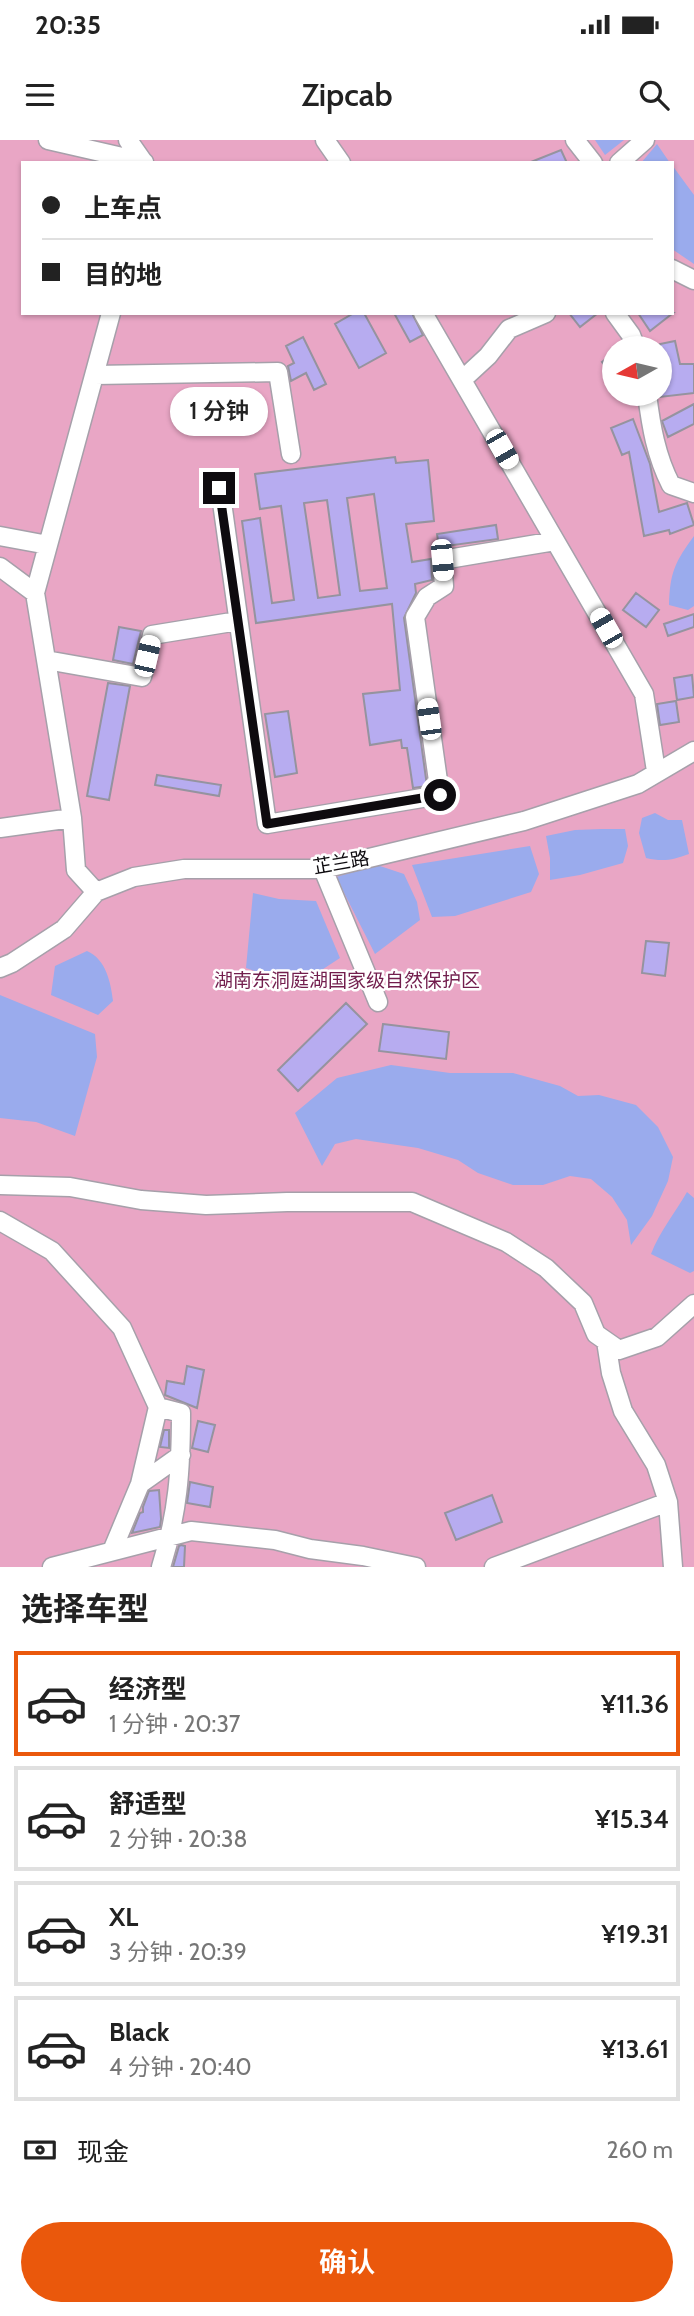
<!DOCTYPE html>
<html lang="zh">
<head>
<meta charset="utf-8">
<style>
  :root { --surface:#fff; --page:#f2f2f2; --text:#222; --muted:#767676; --line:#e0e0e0; --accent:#ea580c }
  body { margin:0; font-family:Cabin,"Noto Sans SC",sans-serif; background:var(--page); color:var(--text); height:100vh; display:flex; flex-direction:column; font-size:26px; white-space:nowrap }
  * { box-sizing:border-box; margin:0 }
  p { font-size:23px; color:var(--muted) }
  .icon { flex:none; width:38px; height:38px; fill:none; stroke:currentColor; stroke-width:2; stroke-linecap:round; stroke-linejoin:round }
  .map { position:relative; height:1427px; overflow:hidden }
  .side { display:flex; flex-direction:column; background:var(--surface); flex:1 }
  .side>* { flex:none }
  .guide { position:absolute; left:21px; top:21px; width:653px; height:154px; border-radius:0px; box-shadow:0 2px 5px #0004; display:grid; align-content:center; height:154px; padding:0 21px; background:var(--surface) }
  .needle { width:46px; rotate:262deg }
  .fabs { position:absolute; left:602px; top:196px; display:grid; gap:14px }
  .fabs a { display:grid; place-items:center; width:70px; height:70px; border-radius:50%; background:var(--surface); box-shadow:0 2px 5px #0004; font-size:35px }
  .end { position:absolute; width:32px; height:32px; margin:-16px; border:9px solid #0e0b0f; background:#fff; box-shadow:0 0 0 4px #fff }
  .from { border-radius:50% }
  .bubble { position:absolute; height:49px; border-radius:24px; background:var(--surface); box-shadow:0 2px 5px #0004; font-size:23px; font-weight:600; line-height:49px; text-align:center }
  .car { position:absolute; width:21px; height:42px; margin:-21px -10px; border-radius:9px; box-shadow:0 0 5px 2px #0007; background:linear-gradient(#fff 24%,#345 0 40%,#fff 0 76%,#345 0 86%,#fff 0) }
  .guide b { display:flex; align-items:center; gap:24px; height:66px; font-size:26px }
  .guide b+b { border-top:2px solid var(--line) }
  .guide i { width:18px; height:18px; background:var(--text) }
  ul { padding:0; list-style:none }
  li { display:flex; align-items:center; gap:21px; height:105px; margin:0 14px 10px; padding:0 7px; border:4px solid var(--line); border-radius:0px }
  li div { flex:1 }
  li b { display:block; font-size:26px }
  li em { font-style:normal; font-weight:600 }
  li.on { border-color:var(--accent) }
  li>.icon { width:63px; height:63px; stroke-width:1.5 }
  h2 { padding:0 21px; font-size:32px; line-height:84px }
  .pay { display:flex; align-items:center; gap:18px; height:77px; padding:0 21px; font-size:26px }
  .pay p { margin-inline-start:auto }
  .primary-button { display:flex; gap:14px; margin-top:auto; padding:14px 21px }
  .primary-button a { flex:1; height:80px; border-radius:42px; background:var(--accent); color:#fff; font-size:28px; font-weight:600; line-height:80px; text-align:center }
  .status { display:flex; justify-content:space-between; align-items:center; height:49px; padding:0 35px; background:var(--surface); direction:ltr }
  .status svg { height:19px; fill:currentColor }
  header { display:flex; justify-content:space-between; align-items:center; height:91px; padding:0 21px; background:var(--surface); font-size:32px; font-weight:600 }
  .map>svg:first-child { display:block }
</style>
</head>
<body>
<div class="status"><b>20:35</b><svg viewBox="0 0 49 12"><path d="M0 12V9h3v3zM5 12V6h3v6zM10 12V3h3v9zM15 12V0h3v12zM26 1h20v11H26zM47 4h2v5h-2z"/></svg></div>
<header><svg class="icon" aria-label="menu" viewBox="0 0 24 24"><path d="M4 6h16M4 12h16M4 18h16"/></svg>Zipcab<svg class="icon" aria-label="search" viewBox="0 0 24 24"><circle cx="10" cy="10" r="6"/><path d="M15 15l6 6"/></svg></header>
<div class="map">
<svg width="694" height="1427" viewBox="0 0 694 1427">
  <rect width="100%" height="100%" fill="#e4dde9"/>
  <path fill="#e9a6c5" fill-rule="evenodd" d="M 0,0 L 694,0 L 694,1427 L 0,1427 ZM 23,23 L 672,23 L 672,173 L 23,173 ZM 614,208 L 660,208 L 660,254 L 614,254 Z"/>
  <path fill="#9aabed" d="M 595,0 L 624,0 L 605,15 Z
    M 657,4 L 670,23 L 641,23 Z
    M 672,25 L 694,55 L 694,124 L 672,109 Z
    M 694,396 L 694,466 L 688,470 L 669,465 C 670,432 675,422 694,396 Z
    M 655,673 L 668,680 L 682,680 L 689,714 C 673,720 663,722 646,718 L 639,693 L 642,678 Z
    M 602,689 L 625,689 L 628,706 L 623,723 L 580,735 L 550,740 L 550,718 L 546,696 L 575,690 Z
    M 530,706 L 539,734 L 531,752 L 455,776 L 432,777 L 412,725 Z
    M 377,725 L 404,734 L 417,762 L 420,780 L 375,814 L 336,737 Z
    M 253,753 L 279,759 L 316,761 L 340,818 L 317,833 L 274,838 L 246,828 Z
    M 87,811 C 106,819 111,843 113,861 L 98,875 L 51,855 L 55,826 Z
    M 0,855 L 95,894 L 97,917 L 75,996 L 36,982 L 0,978 Z
    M 391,925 L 450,933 L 513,933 L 560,946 L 578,956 L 599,955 L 636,965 L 658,987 L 673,1017 L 668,1041 L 652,1076 L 631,1105 L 627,1080 L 612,1057 L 591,1039 L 570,1036 L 543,1045 L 513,1045 L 478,1033 L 458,1020 L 418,1008 L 356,999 L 335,1004 L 322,1026 L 295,973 L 337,938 Z
    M 687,1052 L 694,1058 L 694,1131 L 690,1133 L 651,1114 C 660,1091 675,1073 687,1052 Z"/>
  <path fill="#b7acf0" stroke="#95939f" stroke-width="2" fill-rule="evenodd" d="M 561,10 L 567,23 L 531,23 L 531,22 Z
    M 354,173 L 364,173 L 386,213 L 359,228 L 335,184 Z
    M 394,173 L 412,173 L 423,195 L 410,202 Z
    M 569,173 L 598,173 L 580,187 Z
    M 638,173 L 673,173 L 650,191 Z
    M 303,197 L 326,244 L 314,250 L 306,233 L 291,241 L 288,226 L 294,223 L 286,206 Z
    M 675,201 L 680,224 L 694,224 L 694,253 L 660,257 L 660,204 Z
    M 614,213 L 614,239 L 602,222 Z
    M 694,264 L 694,284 L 668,297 L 662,281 Z
    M 633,279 L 650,324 L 659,372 L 687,363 L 694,385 L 670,394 L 669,390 L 644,396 L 629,312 L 622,315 L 611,288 Z
    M 395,317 L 396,323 L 428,320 L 434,381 L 406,384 L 412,422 L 431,419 L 432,440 L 415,444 L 416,453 L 404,478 L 427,646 L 413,648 L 407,608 L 402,608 L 401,600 L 370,605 L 363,554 L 400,550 L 392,464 L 256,483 L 242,381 L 260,378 L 272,463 L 294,460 L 281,366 L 260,369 L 255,334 ZM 374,354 L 387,448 L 360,451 L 347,358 ZM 327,360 L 340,455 L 318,458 L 304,363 Z
    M 496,385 L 498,399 L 439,407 L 437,394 Z
    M 636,453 L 659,470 L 646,487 L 623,470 Z
    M 694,474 L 694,487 L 668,496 L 664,484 Z
    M 119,487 L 141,491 L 133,524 L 113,520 Z
    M 692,535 L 694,557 L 677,560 L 674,538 Z
    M 108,543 L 130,546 L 109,660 L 87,656 Z
    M 676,561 L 679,582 L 660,585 L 657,564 Z
    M 288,571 L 297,633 L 275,637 L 265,574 Z
    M 157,635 L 221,645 L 219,656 L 155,645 Z
    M 646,801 L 669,803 L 665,836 L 642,833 Z
    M 346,863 L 367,884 L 298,951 L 278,930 Z
    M 383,884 L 449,892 L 446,919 L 379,911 Z
    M 187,1226 L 204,1230 L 197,1268 L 165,1255 L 167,1241 L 184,1244 Z
    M 198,1281 L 215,1285 L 208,1312 L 192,1308 Z
    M 164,1290 L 169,1290 L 169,1308 L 160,1307 Z
    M 190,1342 L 213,1347 L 210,1367 L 187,1363 Z
    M 159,1350 L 161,1379 L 160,1387 L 132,1393 L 140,1373 L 143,1372 L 143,1367 L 149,1351 Z
    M 492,1355 L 502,1382 L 456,1400 L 445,1373 Z
    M 181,1405 L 185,1406 L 184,1427 L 173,1427 L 179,1406 Z"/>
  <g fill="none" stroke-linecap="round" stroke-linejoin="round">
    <g stroke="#a6a0aa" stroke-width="21">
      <path id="minor" d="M 48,0 L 144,22
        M 128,0 L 144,23
        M 325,0 L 341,23
        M 575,0 L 593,23
        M 619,23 L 645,0
        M 672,129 L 694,140
        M 423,173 L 644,554 L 656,631
        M 615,173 L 631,195 L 636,208
        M 95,235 L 278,232 L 291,314
        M 462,240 L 488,216 L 509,189 L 546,173
        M 647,254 C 651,286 656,316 671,345 L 694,353
        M 220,348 L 267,684 L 440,655 L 415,477 L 427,457 L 444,446 L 442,420 L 555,401
        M 0,396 L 48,405
        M 0,427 L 35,453 L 72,678 L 76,730 L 96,752
        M 35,453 L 111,173
        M 46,520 L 142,537 L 152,495 L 238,481
        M 0,688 L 72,678
        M 323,729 L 378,862
        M 0,828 L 12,823 L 64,789 L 96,752 L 134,737 L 184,729 L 323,729 L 524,681 L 638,644 L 694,611
        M 0,1045 L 70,1047 L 141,1060 L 206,1065 L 287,1062 L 412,1062 L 506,1102 L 546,1128 L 583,1163 L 596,1194 L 619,1210 L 657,1197 L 694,1164
        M 0,1081 L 52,1111 L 122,1188 L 158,1267 L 181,1273 C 181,1329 178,1373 161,1427
        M 606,1201 L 611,1233 L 623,1271 L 656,1325 L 668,1362 L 673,1427
        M 140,1344 L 181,1315
        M 112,1411 L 140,1344 L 158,1267
        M 52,1427 L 191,1391 L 275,1400 L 310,1409 L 363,1416 L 416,1427
        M 494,1427 L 668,1362"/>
    </g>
    <use href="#minor" stroke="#fff" stroke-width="18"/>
  </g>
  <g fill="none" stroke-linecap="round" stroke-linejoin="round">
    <path stroke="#0e0b0f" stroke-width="9" d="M 219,348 L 267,684 L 440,655"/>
  </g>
  <g text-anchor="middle" stroke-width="5" stroke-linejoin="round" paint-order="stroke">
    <g font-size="19" fill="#0e0b0f" stroke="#fff">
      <text transform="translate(341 722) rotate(-10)" y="7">芷兰路</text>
    </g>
    <g font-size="19" fill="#721e4d" stroke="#fff">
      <text x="347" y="847">湖南东洞庭湖国家级自然保护区</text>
    </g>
  </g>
</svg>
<div class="fabs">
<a><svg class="needle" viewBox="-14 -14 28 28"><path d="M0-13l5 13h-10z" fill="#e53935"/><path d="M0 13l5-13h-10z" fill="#767676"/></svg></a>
</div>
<i class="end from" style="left:440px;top:655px"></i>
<i class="end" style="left:219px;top:348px"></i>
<div class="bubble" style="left:170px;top:247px;width:98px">1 分钟</div>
<i class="car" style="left:502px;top:309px;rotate:150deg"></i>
<i class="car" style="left:442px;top:420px;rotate:175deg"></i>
<i class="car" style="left:606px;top:488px;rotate:330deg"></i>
<i class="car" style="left:147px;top:516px;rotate:13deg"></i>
<i class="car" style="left:429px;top:579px;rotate:352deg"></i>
<div class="guide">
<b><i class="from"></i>上车点</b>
<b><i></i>目的地</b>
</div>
</div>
<section class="side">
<h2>选择车型</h2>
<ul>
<li class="on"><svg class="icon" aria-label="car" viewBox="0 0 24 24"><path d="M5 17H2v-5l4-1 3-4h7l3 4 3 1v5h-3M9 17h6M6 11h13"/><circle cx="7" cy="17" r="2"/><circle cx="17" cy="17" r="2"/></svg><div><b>经济型</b><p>1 分钟 · 20:37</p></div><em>¥11.36</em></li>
<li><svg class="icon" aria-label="car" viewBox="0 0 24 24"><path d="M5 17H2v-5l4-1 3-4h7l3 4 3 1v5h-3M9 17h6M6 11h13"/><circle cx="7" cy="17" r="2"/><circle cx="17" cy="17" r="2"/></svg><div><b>舒适型</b><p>2 分钟 · 20:38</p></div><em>¥15.34</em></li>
<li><svg class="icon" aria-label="car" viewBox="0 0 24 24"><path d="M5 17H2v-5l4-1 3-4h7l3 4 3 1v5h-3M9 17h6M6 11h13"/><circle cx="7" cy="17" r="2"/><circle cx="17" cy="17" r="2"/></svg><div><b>XL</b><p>3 分钟 · 20:39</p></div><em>¥19.31</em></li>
<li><svg class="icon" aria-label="car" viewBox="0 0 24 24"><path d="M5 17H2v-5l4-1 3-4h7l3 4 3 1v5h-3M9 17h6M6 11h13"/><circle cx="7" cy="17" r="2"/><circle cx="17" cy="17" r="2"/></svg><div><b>Black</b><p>4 分钟 · 20:40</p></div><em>¥13.61</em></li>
</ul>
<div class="pay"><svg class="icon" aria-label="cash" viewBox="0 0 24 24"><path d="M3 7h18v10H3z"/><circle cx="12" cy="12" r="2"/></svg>现金<p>260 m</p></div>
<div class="primary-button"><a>确认</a></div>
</section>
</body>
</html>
